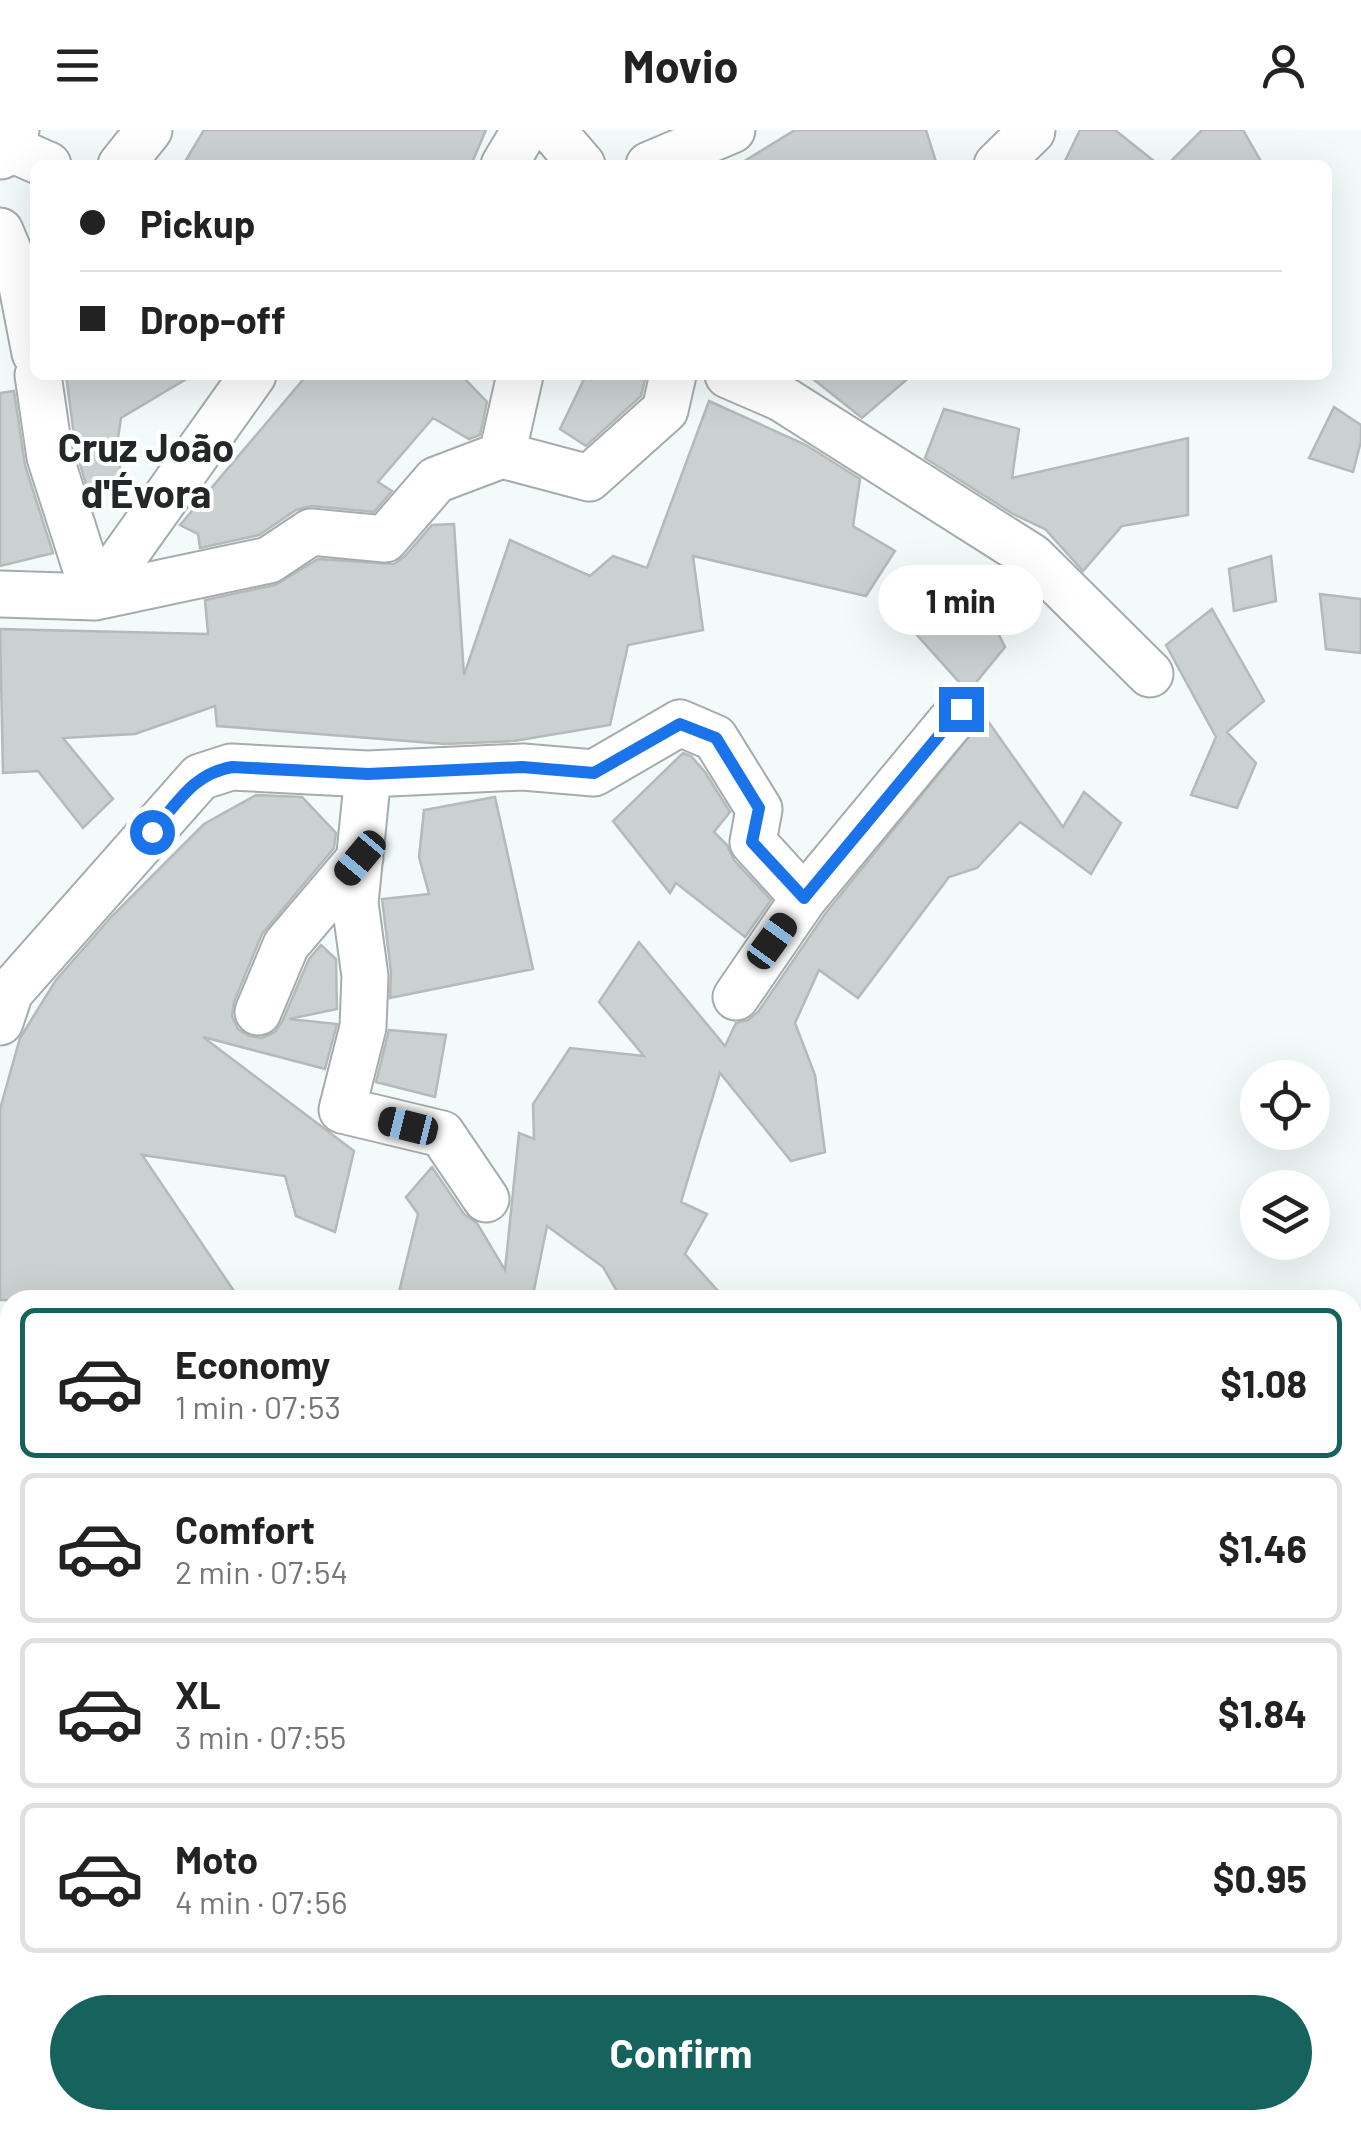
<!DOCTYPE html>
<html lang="en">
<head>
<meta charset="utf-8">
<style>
  :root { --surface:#fff; --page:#f2f2f2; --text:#222; --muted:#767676; --line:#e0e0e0; --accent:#16635d }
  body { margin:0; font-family:Barlow,sans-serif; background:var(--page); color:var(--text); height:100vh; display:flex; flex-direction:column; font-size:38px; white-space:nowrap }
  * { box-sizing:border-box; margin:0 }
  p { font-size:32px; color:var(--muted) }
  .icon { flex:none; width:55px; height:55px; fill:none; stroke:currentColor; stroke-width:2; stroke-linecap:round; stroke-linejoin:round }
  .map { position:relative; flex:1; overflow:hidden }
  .drawer { position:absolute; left:0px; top:1160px; width:1362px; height:840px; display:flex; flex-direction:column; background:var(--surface); border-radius:30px 30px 0 0; box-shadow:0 10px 40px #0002 }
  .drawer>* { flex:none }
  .top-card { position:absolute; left:30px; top:30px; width:1302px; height:220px; border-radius:15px; box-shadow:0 10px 40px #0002; display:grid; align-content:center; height:220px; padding:0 50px; background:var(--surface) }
  .tools { position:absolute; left:1240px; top:930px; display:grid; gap:20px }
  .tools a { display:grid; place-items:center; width:90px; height:90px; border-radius:50%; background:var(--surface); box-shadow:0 10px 40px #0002; font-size:50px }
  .end { position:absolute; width:45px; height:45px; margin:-22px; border:12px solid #1a73e8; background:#fff; box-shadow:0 0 0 5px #fff }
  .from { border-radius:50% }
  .bubble { position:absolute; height:70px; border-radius:35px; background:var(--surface); box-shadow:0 10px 40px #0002; font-size:32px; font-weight:700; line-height:70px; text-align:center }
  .car { position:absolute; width:30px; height:60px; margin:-30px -15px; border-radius:12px; box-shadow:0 0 8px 2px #0007; background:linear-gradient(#222 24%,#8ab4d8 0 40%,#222 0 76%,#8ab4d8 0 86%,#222 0) }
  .top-card b { display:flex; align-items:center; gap:35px; height:95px; font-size:38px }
  .top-card b+b { border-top:2px solid var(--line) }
  .top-card i { width:25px; height:25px; background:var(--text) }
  ul { padding:18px 0 0; list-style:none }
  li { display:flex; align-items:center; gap:30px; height:150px; margin:0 20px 15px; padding:0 30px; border:5px solid var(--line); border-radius:15px }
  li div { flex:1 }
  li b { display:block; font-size:38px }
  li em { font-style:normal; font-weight:700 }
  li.active { border-color:var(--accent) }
  li>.icon { width:90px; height:90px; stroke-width:1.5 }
  .cta { display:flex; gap:20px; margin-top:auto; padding:20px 50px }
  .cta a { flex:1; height:115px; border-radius:60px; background:var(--accent); color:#fff; font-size:40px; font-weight:700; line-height:115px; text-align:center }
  header { display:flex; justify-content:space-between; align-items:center; height:130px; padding:0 50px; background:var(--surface); font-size:45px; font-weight:700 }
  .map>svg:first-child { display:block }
</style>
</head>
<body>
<header><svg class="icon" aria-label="menu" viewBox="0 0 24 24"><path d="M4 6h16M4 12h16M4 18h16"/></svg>Movio<svg class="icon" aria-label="person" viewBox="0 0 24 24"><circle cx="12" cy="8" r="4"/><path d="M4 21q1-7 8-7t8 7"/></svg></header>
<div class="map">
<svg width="1361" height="2000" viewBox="0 0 1361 2000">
  <rect width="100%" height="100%" fill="#f3fbfa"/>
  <path fill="#52d5ca" d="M 992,1990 L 1001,2000 L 899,2000 L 896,1991 Z"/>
  <path fill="#cad1d0" stroke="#b3bab9" stroke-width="2.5" d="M 204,0 L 486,0 L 471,35 L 183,35 Z
    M 795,0 L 926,0 L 937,35 L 738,35 Z
    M 1080,0 L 1115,0 L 1159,35 L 1063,35 Z
    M 1202,0 L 1243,0 L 1263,35 L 1167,35 Z
    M 66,245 L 193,245 L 121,288 L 118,308 L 121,355 L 89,364 L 76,321 Z
    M 307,245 L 461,245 L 487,272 L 480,305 L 469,309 L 433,288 L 378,352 L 392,361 L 374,382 L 312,376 L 296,380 L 259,405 L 200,418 L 198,404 L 180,395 Z
    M 586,245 L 646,245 L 641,266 L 586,316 L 560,299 Z
    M 808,245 L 912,245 L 862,288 Z
    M 14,261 L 25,335 L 53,423 L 0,436 L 0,263 Z
    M 709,271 L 806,315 L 860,349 L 853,396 L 895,421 L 866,466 L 693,426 L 703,500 L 628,515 L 610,595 L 514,611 L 445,614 L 217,596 L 215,576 L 135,604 L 63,608 L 113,669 L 83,698 L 38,641 L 3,643 L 0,499 L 208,504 L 205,470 L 275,455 L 318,429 L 394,434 L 405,426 L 432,395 L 454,394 L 464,545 L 510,410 L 590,446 L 613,426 L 647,438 Z
    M 1334,277 L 1361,295 L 1361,311 L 1353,342 L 1309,328 Z
    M 944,279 L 1019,299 L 1012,348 L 1188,308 L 1188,385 L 1122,396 L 1083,441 L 1045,399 L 1013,384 L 925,328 Z
    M 1271,426 L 1276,471 L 1234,481 L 1229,439 Z
    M 974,454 L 1005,517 L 973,556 L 960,553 L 917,505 Z
    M 1320,464 L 1361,469 L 1361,523 L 1326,519 Z
    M 1212,479 L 1264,571 L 1227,602 L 1256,633 L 1237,678 L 1191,665 L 1216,607 L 1166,515 Z
    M 985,587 L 1063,697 L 1084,662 L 1121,693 L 1091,744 L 1020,692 L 977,738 L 949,747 L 858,868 L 819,840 L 795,893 L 815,945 L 825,1022 L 791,1031 L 720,943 L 681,1072 L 707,1084 L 685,1124 L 726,1170 L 622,1170 L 603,1137 L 547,1096 L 532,1170 L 397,1170 L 418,1084 L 406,1067 L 432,1037 L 464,1084 L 477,1093 L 505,1140 L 519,1003 L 534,1009 L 533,974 L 570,918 L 644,926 L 599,872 L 639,812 L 725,916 L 736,893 L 748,890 L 758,882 L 825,784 Z
    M 683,623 L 691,626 L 705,642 L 730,682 L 714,702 L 727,715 L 734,730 L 771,770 L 745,807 L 676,753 L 670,763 L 613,691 Z
    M 256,665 L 302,667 L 336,703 L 334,718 L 262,804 L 234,872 L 232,886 L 238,899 L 249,906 L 262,908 L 275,902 L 282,892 L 309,829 L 321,815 L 336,829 L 337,879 L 289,889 L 337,894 L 325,939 L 203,907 L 354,1021 L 335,1102 L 296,1086 L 285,1046 L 142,1025 L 240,1170 L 0,1170 L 0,979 L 20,908 L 56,850 L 112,786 L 204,694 Z
    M 495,667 L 533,839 L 390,868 L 391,842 L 382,769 L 429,764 L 419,727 L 424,680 Z
    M 389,900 L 446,905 L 435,967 L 376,952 Z"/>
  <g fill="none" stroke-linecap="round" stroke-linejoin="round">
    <g stroke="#a5acab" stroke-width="49">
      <path id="minor" d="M 552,0 L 582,35
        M 2,15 L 48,35
        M 121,35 L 149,0
        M 504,35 L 525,0
        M 649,35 L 732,0
        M 997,35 L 1032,1
        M 0,101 L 21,151 L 35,223
        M 728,245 L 781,268 L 1032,427 L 1150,544
        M 502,325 L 589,348 L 665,280 L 673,245
        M 0,464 L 95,467 L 50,327 L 38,245
        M 95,467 L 269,430 L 311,402 L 385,409 L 436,350 L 502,325 L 520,245
        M 95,467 L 253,245
        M 368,644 L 355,773 L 365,846 L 363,897 L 342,980 L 442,1004 L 486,1069
        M 804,768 L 961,579
        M 258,882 L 286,815 L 360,728
        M 0,892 L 10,862 L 200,647 L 231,637 L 368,644 L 523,637 L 594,643 L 680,593 L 715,608 L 759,679 L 753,712 L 804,768 L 736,867
        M 0,1335 L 10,1336
        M 1352,1416 L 1361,1416
        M 0,1547 L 10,1548
        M 1352,1768 L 1361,1772
        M 1352,1986 L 1361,1990
        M 386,1990 L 389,2000
        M 537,1990 L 539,2000"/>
    </g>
    <g stroke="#a5acab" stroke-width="59">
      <path id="tertiary" d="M 0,21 L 11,0"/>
    </g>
    <use href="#minor" stroke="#fff" stroke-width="45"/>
    <use href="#tertiary" stroke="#fff" stroke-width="55"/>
  </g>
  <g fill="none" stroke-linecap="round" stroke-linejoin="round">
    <path stroke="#1a73e8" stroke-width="12" d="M 152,702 C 178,673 192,644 232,637 L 368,644 L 522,637 L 594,643 L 680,594 L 716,608 L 759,678 L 752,712 L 804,768 L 961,579"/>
  </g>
  <g text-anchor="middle" stroke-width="8" stroke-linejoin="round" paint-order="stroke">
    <g font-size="40" font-weight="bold" fill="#242727" stroke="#fff">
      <text x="146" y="332">Cruz João<tspan x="146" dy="46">d'Évora</tspan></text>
    </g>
  </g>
</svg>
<div class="tools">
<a><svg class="icon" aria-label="locate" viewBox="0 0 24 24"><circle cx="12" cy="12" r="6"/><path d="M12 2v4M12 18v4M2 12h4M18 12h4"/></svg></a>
<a><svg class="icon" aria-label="layers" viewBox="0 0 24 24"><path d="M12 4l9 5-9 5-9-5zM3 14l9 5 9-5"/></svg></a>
</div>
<i class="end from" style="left:152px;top:702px"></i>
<i class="end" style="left:961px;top:579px"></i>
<div class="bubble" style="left:878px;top:435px;width:165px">1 min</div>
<i class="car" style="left:360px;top:728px;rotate:220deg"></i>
<i class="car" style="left:772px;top:811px;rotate:36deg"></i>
<i class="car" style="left:408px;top:996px;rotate:284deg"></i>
<div class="top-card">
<b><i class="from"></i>Pickup</b>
<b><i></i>Drop-off</b>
</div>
<section class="drawer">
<ul>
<li class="active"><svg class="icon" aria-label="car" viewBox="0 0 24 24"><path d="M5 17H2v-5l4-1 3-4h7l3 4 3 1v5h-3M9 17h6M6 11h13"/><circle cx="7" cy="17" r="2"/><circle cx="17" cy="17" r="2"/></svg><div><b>Economy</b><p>1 min · 07:53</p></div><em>$1.08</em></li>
<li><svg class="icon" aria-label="car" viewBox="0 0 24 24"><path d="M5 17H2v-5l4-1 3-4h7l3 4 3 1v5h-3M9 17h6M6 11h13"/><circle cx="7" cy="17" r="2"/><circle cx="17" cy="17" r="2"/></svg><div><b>Comfort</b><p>2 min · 07:54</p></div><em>$1.46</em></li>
<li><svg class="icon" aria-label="car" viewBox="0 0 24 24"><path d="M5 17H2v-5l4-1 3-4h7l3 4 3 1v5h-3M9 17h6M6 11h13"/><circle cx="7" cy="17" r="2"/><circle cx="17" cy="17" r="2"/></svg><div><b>XL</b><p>3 min · 07:55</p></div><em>$1.84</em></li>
<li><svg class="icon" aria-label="car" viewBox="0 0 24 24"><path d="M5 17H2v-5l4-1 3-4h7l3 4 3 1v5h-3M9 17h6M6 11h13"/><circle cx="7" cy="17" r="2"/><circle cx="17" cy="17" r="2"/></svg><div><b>Moto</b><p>4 min · 07:56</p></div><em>$0.95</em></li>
</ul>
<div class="cta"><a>Confirm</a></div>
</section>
</div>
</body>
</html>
